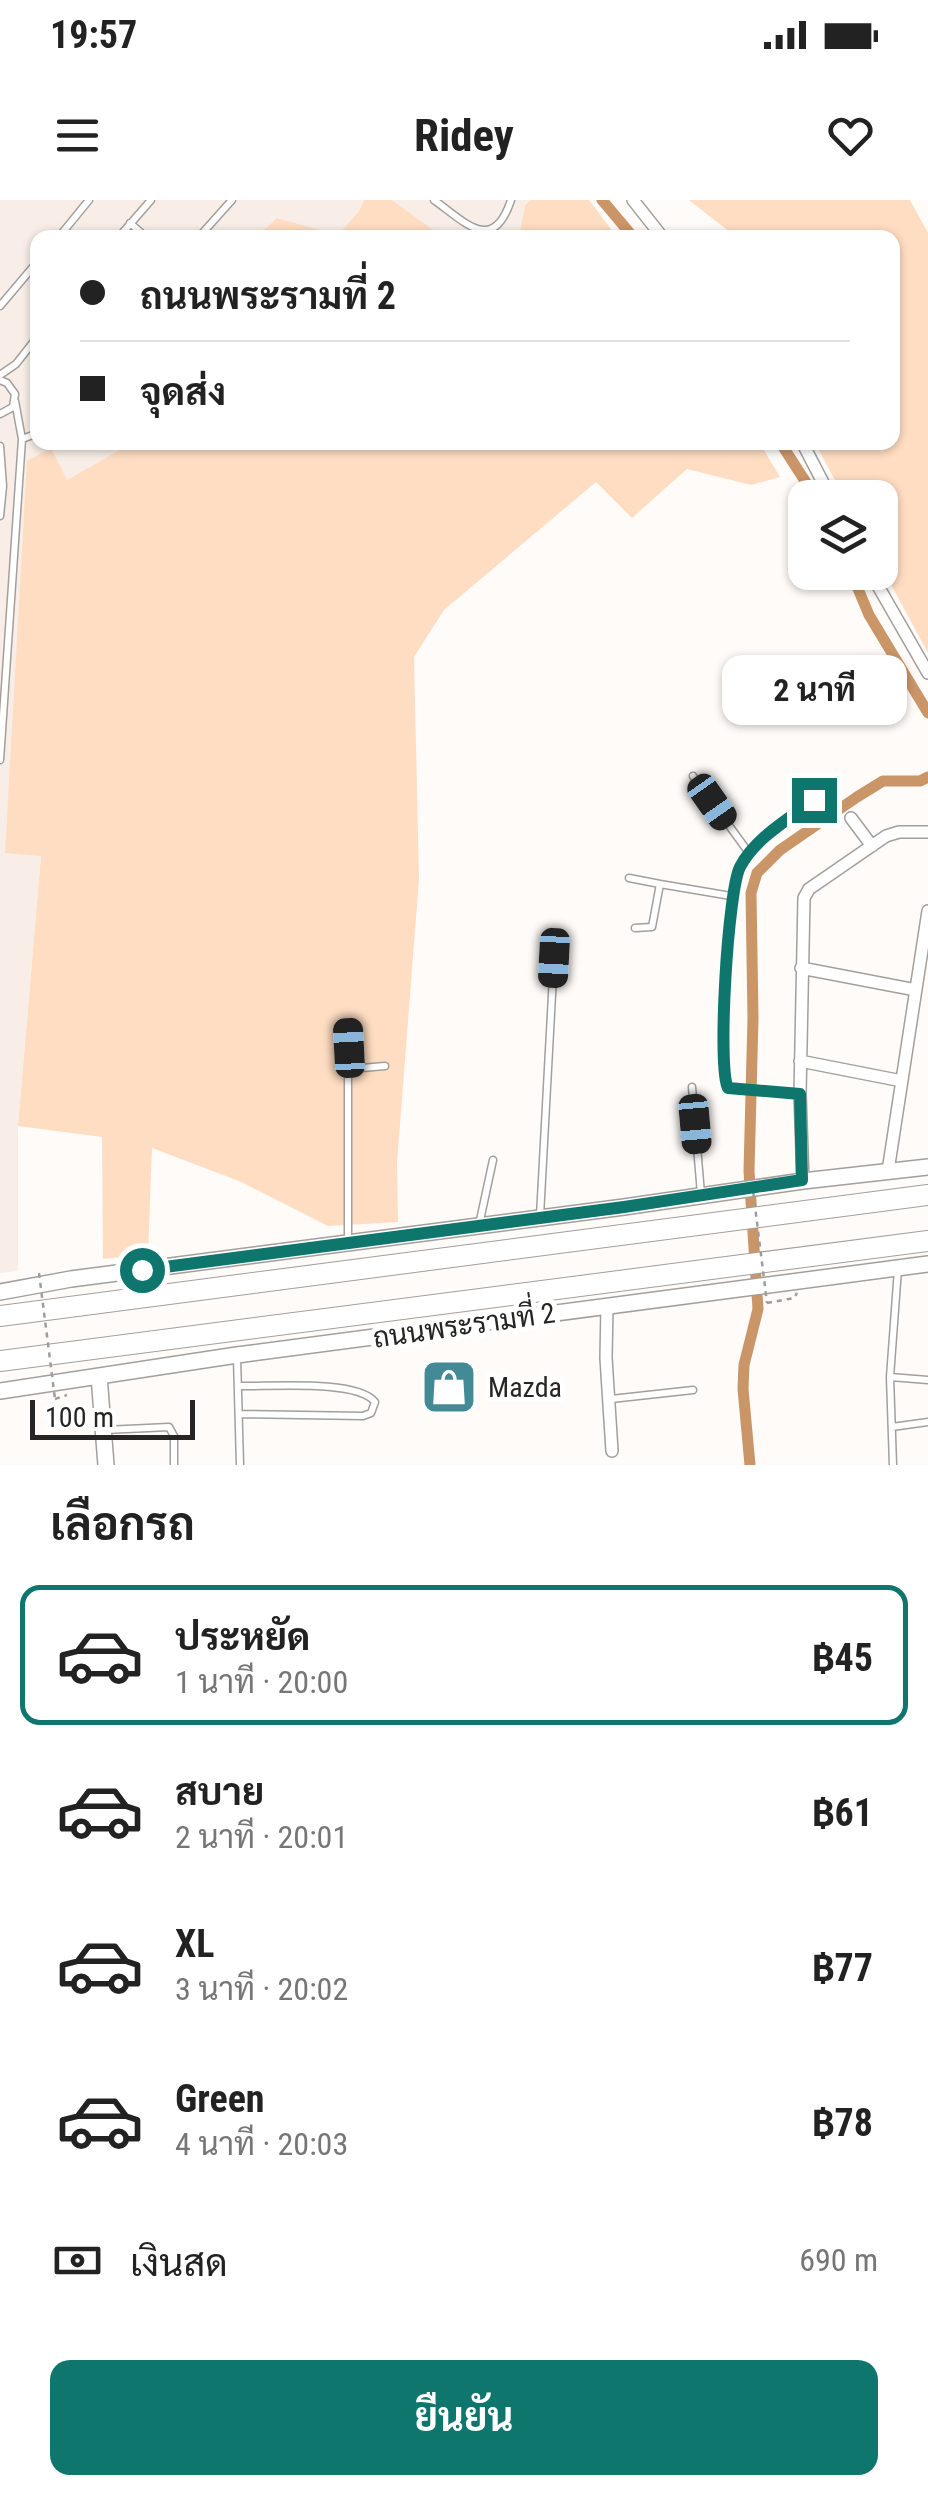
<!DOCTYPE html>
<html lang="th">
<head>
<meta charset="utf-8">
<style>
  :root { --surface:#fff; --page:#f6f6f6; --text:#222; --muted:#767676; --line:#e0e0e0; --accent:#0f766e }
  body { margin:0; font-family:"Roboto Condensed",Sarabun,sans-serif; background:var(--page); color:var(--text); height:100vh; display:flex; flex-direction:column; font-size:38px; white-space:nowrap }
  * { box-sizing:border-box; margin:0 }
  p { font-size:32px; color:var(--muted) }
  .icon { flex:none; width:55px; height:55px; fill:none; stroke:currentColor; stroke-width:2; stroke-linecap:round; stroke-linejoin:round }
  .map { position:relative; height:1265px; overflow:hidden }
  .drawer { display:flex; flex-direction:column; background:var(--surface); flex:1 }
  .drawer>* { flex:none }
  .banner { position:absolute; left:30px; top:30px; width:870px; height:220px; border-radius:20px; box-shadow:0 2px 8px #0004; display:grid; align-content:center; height:220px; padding:0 50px; background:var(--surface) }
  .tools { position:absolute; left:788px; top:280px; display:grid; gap:20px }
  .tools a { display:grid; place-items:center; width:110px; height:110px; border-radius:20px; background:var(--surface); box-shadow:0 2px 8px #0004; font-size:50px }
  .scale { position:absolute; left:30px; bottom:25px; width:165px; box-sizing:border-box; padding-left:10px; border:5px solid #262524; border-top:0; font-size:28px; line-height:35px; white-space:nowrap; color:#262524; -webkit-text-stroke:8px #fff; paint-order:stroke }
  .end { position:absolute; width:45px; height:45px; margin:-22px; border:12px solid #0f766e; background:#fff; box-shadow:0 0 0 5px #fff }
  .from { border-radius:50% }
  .bubble { position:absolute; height:70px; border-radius:20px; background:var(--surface); box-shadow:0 2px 8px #0004; font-size:32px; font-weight:700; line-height:70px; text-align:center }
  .car { position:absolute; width:30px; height:60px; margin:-30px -15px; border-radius:12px; box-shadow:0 0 8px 2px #0007; background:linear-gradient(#222 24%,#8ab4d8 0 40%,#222 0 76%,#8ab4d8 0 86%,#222 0) }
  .banner b { display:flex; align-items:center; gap:35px; height:95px; font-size:38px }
  .banner b+b { border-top:2px solid var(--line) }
  .banner i { width:25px; height:25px; background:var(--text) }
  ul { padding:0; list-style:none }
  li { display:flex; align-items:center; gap:30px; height:140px; margin:0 20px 15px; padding:0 30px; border:5px solid transparent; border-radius:20px }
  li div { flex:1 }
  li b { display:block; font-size:38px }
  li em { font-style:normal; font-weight:700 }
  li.selected { border-color:var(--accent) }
  li>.icon { width:90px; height:90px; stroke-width:1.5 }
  h2 { padding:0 50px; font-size:45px; line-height:120px }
  .pay { display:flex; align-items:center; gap:25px; height:110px; padding:0 50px; font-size:38px }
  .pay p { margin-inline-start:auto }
  .primary-button { display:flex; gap:20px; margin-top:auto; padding:20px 50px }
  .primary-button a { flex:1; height:115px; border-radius:20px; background:var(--accent); color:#fff; font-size:40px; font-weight:700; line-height:115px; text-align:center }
  .status { display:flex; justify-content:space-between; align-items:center; height:70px; padding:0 50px; background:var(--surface); direction:ltr }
  .status svg { height:28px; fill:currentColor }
  header { display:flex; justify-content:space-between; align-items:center; height:130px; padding:0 50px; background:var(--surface); font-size:45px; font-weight:700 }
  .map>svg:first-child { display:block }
</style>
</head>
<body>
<div class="status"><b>19:57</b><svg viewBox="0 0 49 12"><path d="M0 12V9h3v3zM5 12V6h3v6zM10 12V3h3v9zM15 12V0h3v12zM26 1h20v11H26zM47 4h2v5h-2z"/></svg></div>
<header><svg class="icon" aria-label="menu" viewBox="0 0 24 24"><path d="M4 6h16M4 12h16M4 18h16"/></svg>Ridey<svg class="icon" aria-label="heart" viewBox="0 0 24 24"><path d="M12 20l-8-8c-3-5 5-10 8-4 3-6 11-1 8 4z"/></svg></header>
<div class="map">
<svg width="928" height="1265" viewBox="0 0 928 1265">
  <rect width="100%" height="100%" fill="#fefbf8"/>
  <path fill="#f8eee7" d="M 0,0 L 364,0 L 359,11 L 338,35 L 277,18 L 256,37 L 38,38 L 38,242 L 132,243 L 67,280 L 5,652 L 41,655 L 18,925 L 18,1071 L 0,1073 Z
    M 392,0 L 531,0 L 525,5 L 519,38 L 443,37 Z"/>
  <path fill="#feddc2" d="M 364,0 L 392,0 L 443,37 L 256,37 L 277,18 L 338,35 L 359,11 Z
    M 531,0 L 589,0 L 617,37 L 519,37 L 525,5 Z
    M 689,0 L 910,0 L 928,33 L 928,453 L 880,364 L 880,298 L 844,297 L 815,243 L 892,242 L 892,38 L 736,37 Z
    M 759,242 L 780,277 L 751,285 L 687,269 L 632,318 L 596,282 L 444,410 L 414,457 L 419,679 L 397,963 L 398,1022 L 328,1026 L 239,981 L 152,948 L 148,1054 L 103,1059 L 102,937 L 18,926 L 41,656 L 5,653 L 27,261 L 51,248 L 67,280 L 132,243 Z"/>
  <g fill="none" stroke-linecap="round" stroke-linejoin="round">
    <path stroke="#ca9668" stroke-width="11" d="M 602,0 L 634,38
      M 780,242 L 816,298
      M 851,372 L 869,415 L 928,513
      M 750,1265 L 743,1189 L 744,1165 L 758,1109 L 749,971 L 753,818 L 751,693 L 757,673 L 780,650 L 857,597 L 883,581 L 920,581 L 928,577"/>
    <g stroke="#a29f9d" stroke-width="9">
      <path id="service" d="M 434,0 C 465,22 493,55 511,0
        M 130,23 L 147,38
        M 58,38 L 89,0
        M 118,38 L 151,0
        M 198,38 L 232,0
        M 0,106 L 38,61
        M 0,175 L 16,164 L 38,136
        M 0,180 L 7,183 L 15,194 L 13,207 L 0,214
        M 22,239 L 38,233
        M 0,246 L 3,286 L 0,316
        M 0,560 L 22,239 L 15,201
        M 693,576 L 749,653
        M 629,678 L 660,684
        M 635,728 L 652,727 L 660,684 L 731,696
        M 350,869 L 385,866
        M 692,887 L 701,994
        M 800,894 L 728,888 C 717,867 728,690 740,667 C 755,638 789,619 814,600
        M 540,1016 L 554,758
        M 479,1025 L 493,960
        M 348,1041 L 348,827
        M 237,1157 L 240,1265
        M 890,1177 L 928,1180
        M 238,1186 C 268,1187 357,1179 375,1202 L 371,1213 L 363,1216 L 240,1214
        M 611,1199 L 693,1190
        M 892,1227 L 928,1222
        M 105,1230 L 169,1227 L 174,1236 L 174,1265
        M 893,1265 L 890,1177 L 898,1069"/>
    </g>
    <g stroke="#a29f9d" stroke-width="14">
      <path id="minor" d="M 633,0 L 663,38
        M 802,242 L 831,298
        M 870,372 L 928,473
        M 851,618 L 872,646
        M 801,768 L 916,790
        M 800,861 L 902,881
        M 888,971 L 928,711
        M 803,981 L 800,894 L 804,698 L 809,689 L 886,636 L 899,632 L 928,632
        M 607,1106 L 606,1158 L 612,1251"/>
    </g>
    <g stroke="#a29f9d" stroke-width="18">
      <path id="secondary" d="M 0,1092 L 71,1079 L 624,1007 L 803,981 L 928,967
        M 99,1176 L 106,1265
        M 0,1191 L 237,1155 L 928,1064"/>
    </g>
    <g stroke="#a29f9d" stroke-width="22">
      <path id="trunk" d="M 0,1116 L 928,995
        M 0,1161 L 928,1041"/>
    </g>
    <path stroke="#9f9d9b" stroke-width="2.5" stroke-dasharray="5 5" stroke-linecap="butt" d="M 767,1103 L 794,1098 L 797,1093
      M 55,1199 L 67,1195"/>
    <use href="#service" stroke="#fff" stroke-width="6"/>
    <use href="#minor" stroke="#fff" stroke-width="11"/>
    <use href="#secondary" stroke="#fff" stroke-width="15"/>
    <use href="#trunk" stroke="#fff" stroke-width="20"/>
    <path stroke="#9f9d9b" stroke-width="2.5" stroke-dasharray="5 5" stroke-linecap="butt" d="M 752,982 L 767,1103
      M 39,1073 L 55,1199"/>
  </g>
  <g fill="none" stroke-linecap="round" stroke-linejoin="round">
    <path stroke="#0f766e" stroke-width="12" d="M 142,1070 L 624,1007 L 802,980 L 800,894 L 728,888 C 717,867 728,690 740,667 C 755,638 789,619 814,600"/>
  </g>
  <defs>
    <g id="shop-square" transform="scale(2.875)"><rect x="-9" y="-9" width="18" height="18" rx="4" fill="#448996" stroke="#fff"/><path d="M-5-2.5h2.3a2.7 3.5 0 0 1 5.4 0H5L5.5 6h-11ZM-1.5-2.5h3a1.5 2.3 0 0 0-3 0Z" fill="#fff"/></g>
  </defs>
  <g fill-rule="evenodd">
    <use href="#shop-square" x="449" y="1187"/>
  </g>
  <g text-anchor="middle" stroke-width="10" stroke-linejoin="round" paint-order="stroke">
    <g font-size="28" fill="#262524" stroke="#fff">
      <text transform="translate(464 1125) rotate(-8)" y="10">ถนนพระรามที่ 2</text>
    </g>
    <g font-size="28" fill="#262524" stroke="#fff" text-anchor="start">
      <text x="488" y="1197">Mazda</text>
    </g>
  </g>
</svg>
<div class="tools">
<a><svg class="icon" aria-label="layers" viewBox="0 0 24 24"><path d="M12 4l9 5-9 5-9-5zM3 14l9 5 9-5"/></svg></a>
</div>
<div class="scale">100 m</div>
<i class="end from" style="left:142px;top:1070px"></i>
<i class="end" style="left:814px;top:600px"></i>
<div class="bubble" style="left:722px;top:455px;width:185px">2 นาที</div>
<i class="car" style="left:712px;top:602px;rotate:145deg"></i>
<i class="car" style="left:554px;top:758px;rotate:183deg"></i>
<i class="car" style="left:349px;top:848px;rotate:357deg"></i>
<i class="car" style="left:695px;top:924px;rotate:175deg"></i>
<div class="banner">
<b><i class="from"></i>ถนนพระรามที่ 2</b>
<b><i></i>จุดส่ง</b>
</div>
</div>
<section class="drawer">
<h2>เลือกรถ</h2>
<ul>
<li class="selected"><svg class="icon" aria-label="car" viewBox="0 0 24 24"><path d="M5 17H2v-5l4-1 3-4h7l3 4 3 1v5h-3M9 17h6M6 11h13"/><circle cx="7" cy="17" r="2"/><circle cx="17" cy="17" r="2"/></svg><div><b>ประหยัด</b><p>1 นาที · 20:00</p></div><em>฿45</em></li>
<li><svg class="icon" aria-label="car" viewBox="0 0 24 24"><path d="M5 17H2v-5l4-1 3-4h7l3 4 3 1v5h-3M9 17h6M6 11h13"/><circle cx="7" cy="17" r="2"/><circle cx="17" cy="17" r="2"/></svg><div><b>สบาย</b><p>2 นาที · 20:01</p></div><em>฿61</em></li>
<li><svg class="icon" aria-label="car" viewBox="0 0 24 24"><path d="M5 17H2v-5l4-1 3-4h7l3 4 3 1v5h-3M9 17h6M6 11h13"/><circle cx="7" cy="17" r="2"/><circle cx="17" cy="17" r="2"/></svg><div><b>XL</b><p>3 นาที · 20:02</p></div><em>฿77</em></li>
<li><svg class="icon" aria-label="car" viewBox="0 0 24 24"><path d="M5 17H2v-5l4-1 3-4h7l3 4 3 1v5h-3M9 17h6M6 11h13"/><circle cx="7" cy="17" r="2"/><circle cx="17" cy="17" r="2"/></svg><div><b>Green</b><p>4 นาที · 20:03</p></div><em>฿78</em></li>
</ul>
<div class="pay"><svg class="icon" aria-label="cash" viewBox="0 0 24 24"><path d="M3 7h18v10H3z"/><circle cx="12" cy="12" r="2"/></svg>เงินสด<p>690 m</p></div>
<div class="primary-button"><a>ยืนยัน</a></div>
</section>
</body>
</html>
